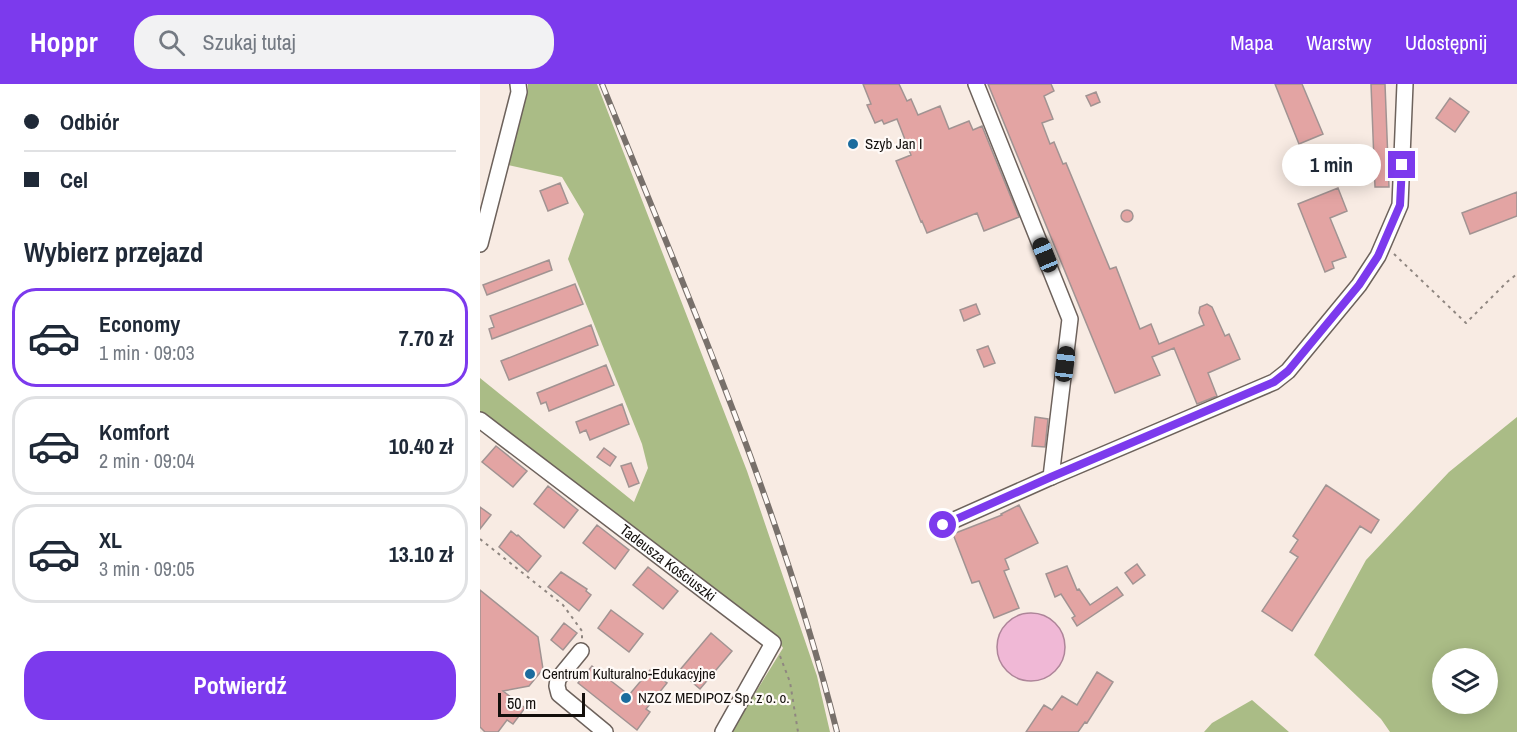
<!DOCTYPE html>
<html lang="pl">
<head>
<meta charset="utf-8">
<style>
  :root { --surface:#fff; --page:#f2f2f3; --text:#1f2937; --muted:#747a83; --line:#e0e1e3; --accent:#7c3aed }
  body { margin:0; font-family:"Archivo Narrow",sans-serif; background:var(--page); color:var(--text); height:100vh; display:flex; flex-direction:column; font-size:22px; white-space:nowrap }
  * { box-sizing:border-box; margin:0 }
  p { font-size:20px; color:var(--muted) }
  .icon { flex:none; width:33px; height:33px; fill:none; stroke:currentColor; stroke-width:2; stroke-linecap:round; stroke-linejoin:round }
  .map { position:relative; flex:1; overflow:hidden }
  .panel { display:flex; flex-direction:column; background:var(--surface); width:480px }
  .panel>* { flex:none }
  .guide { display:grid; align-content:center; height:132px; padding:0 24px; background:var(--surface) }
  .fabs { position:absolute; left:952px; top:564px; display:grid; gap:12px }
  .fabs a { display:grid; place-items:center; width:66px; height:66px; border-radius:50%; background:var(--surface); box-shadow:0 3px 15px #0003; font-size:30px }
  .scale { position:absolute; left:18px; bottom:15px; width:87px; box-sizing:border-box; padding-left:6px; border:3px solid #130f0c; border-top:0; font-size:16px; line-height:21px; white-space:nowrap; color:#130f0c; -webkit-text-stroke:4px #fffaf7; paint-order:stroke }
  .end { position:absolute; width:27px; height:27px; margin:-14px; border:8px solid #7c3aed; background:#fff; box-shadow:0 0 0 3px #fff }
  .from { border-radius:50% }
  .bubble { position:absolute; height:42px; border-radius:21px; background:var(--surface); box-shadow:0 3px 15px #0003; font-size:20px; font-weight:800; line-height:42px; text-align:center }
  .car { position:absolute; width:18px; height:36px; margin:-18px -9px; border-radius:8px; box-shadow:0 0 4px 2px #0007; background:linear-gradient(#222 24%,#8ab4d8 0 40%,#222 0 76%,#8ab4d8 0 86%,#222 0) }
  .guide b { display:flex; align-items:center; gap:21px; height:57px; font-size:22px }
  .guide b+b { border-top:2px solid var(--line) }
  .guide i { width:15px; height:15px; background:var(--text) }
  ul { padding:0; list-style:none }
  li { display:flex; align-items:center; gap:18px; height:99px; margin:0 12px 9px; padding:0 12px; border:3px solid var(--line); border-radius:24px }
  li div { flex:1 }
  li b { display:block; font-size:22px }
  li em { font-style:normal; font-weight:800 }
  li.on { border-color:var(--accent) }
  li>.icon { width:54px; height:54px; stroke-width:1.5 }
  h2 { padding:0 24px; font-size:27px; line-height:72px }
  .cta { display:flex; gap:12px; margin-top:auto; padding:12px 24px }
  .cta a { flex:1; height:69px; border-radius:24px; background:var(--accent); color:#fff; font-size:24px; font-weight:800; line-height:69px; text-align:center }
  header { display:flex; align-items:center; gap:36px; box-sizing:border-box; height:84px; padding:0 30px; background:var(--accent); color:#fff }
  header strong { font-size:28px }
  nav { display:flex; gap:33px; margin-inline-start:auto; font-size:21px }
  .search { width:420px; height:54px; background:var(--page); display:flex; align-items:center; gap:15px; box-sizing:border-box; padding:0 21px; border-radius:24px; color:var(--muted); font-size:22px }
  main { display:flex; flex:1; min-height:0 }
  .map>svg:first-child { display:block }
</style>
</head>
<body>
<header>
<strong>Hoppr</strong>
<div class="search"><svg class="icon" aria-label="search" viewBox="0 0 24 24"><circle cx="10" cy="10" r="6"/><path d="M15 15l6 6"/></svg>Szukaj tutaj</div>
<nav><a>Mapa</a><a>Warstwy</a><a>Udostępnij</a></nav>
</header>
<main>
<section class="panel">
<div class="guide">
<b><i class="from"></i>Odbiór</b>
<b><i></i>Cel</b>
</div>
<h2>Wybierz przejazd</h2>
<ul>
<li class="on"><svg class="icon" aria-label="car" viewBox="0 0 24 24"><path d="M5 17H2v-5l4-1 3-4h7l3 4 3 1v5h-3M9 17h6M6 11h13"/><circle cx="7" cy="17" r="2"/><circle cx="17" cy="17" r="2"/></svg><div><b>Economy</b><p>1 min · 09:03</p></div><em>7.70 zł</em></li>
<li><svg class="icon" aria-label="car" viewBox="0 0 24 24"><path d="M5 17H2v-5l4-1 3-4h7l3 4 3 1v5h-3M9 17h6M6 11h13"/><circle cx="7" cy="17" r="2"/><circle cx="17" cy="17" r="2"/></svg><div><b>Komfort</b><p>2 min · 09:04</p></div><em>10.40 zł</em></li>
<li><svg class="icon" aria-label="car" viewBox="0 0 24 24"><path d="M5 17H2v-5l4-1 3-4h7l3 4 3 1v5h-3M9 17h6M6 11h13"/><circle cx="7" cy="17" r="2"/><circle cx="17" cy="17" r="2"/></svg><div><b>XL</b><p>3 min · 09:05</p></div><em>13.10 zł</em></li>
</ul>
<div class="cta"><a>Potwierdź</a></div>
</section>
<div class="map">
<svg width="1037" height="648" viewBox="0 0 1037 648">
  <rect width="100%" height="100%" fill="#f8ebe3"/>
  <path fill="#aabc86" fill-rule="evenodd" d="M 48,0 L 117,0 L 267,387 L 337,592 L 350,648 L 251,648 L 303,564 L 294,550 L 0,329 L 0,294 L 154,418 L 168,384 L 162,360 L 88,175 L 104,130 L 82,93 L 28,81 L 48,4 Z
    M 1037,333 L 1037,648 L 910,648 L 901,635 L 834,571 L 886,476 L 969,388 ZM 963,574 L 1008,574 L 1008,620 L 963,620 Z
    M 772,616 L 809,648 L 724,648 L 732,639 Z"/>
  <path fill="#f0b8d6" stroke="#ae8599" stroke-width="1.5" d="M517 563a34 34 0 1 1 68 0a34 34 0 1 1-68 0Z"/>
  <path fill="#e3a4a3" stroke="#a19392" stroke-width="1.5" d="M 383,0 L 419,0 L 427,17 L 431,15 L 438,31 L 460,22 L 469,45 L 489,37 L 493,46 L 502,42 L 539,133 L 504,147 L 497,129 L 447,149 L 442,137 L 441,138 L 416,77 L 431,71 L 417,35 L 404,40 L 402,36 L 395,39 L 387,21 L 391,20 Z
    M 508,0 L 571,0 L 574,7 L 564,12 L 573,35 L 562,39 L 570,60 L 574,58 L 583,80 L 586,79 L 630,185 L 636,183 L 660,245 L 671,240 L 679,260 L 724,241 L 719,229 L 720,223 L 727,220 L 732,223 L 745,252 L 749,250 L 760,275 L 728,289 L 737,312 L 717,320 L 694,264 L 672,273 L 680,291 L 635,309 Z
    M 795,0 L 822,0 L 843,50 L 819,60 Z
    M 891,0 L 905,0 L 909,103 L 895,103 Z
    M 616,8 L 620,18 L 611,22 L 606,12 Z
    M 970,14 L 989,28 L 975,48 L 956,34 Z
    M 80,99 L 88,119 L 68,127 L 60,107 Z
    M 858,104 L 867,127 L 850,134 L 866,173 L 852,178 L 854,184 L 845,188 L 818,120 Z
    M 1037,108 L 1037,132 L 990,150 L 982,129 Z
    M641 132a6 6 0 1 1 12 0a6 6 0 1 1-12 0Z
    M 69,176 L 72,186 L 7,211 L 3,201 Z
    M 95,200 L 103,220 L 12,255 L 9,245 L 14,243 L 10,232 Z
    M 496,220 L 500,230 L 484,237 L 480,226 Z
    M 111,241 L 118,261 L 29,296 L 21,277 Z
    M 508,262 L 515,279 L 504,283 L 497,266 Z
    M 126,281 L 134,301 L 69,327 L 66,318 L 61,320 L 57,309 Z
    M 142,320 L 149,340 L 110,356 L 106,346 L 100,349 L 96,338 Z
    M 555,333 L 568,335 L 565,363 L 552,362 Z
    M 16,362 L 47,387 L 33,403 L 2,378 Z
    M 124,364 L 136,373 L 130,382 L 117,373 Z
    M 151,379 L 159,399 L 149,403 L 141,382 Z
    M 846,401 L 899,436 L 891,449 L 880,442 L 812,547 L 782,527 L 818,473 L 810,468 L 818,456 L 813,452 Z
    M 68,402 L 98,426 L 84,444 L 54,420 Z
    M 539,421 L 558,459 L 525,475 L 529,485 L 524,487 L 539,524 L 514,534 L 499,497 L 492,499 L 473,450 L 522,431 L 521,430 Z
    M 0,423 L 11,431 L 0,445 Z
    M 117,441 L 149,466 L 135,485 L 103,459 Z
    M 31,447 L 37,452 L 38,451 L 61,472 L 48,488 L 19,463 Z
    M 657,480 L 665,491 L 653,500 L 645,489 Z
    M 587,482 L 597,506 L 599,505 L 610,521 L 637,503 L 643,511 L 597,542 L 592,534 L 595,532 L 581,510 L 575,513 L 566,490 Z
    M 168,483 L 198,507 L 183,525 L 153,501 Z
    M 81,488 L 107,505 L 106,507 L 111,511 L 99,527 L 68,503 Z
    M 0,506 L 58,553 L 63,585 L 49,602 L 23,607 L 45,624 L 33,640 L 27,636 L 18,648 L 5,648 L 0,643 Z
    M 131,526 L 163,550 L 149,568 L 118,544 Z
    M 84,539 L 97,549 L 83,566 L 71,556 Z
    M 231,549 L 252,567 L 220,605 L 199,587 Z
    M 112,582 L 149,611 L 170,586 L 187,599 L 166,625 L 170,628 L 157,646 L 98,599 Z
    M 617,588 L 633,598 L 607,639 L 605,638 L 598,648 L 546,648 L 564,621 L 572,626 L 582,612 L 597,621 Z"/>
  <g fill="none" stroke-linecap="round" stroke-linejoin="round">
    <g stroke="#6d625c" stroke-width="18">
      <g id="minor">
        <path d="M 0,160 L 39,8 L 38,0"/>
        <path id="s1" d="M 0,336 L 293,559 L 243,648"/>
        <path d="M 571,393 L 794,298 L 808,287 L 879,201 L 898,172 L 920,121 L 925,0"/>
        <path d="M 463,441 L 571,393 L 590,235 L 496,0"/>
        <path d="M 101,567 L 78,595 L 77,602 L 79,610 L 125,648"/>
      </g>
    </g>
    <path stroke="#8f8680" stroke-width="2" stroke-dasharray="3 4.5" stroke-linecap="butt" d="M 914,170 L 986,239 L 1027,198 L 1037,190
      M 0,455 L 83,521 L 102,547 L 102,555
      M 300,572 L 310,598 L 318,648"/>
    <use href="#minor" stroke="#fff" stroke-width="15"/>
    <g stroke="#78706b" stroke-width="6">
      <path id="rail" d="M 122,0 C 208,213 301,424 357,648"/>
    </g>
    <use href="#rail" stroke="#fffaf7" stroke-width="4" stroke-dasharray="11" stroke-linecap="butt"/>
  </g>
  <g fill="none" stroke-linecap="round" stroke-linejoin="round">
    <path stroke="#7c3aed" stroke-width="8" d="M 463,441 L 571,393 L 794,298 L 808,287 L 865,218 L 879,201 L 898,172 L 920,121 L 922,81"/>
  </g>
  <g fill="#1b6c9e" stroke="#fffaf7" stroke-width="2">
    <circle cx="373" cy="60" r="6"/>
    <circle cx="50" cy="590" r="6"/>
    <circle cx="146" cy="614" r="6"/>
  </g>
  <g text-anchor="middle" stroke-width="4.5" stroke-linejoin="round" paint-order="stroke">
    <g font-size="15" fill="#130f0c" stroke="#fffaf7" text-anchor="start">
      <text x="385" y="65">Szyb Jan I</text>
      <text x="62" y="595">Centrum Kulturalno-Edukacyjne</text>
      <text x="158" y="619">NZOZ MEDIPOZ Sp. z o. o.</text>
    </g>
    <g font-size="15" fill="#130f0c" stroke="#fffaf7">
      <text dy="5" stroke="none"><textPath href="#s1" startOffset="236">Tadeusza Kościuszki</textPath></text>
    </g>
  </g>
</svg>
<div class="fabs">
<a><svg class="icon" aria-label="layers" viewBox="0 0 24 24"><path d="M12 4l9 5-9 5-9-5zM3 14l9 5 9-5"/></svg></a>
</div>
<div class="scale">50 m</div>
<i class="end from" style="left:463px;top:441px"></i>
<i class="end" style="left:922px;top:81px"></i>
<div class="bubble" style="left:802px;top:60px;width:99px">1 min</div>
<i class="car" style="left:565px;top:171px;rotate:338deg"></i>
<i class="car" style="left:585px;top:280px;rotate:7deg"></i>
</div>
</main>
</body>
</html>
